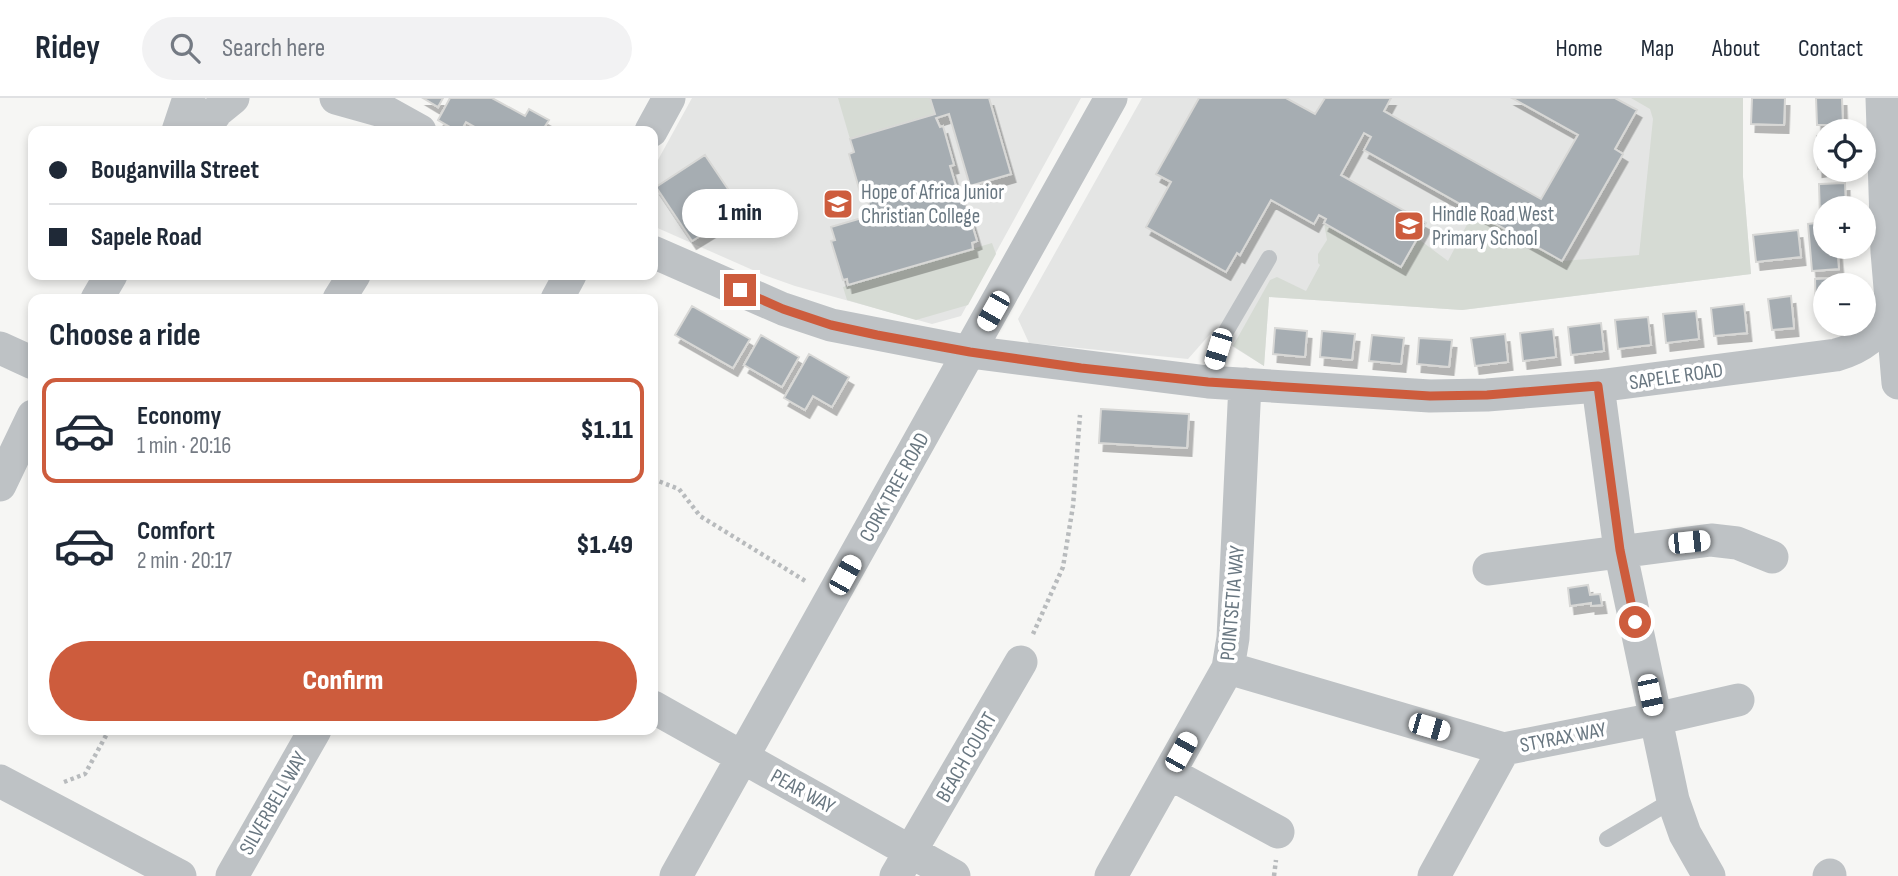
<!DOCTYPE html>
<html lang="en">
<head>
<meta charset="utf-8">
<style>
  :root { --surface:#fff; --page:#f2f2f3; --text:#1f2937; --muted:#747a83; --line:#e0e1e3; --accent:#cd5c3d }
  body { margin:0; font-family:"Sofia Sans Condensed",sans-serif; background:var(--page); color:var(--text); height:100vh; display:flex; flex-direction:column; font-size:26px; white-space:nowrap }
  * { box-sizing:border-box; margin:0 }
  p { font-size:23px; color:var(--muted) }
  .icon { flex:none; width:38px; height:38px; fill:none; stroke:currentColor; stroke-width:2; stroke-linecap:round; stroke-linejoin:round }
  .map { position:relative; flex:1; overflow:hidden }
  .drawer { position:absolute; left:28px; top:196px; width:630px; height:441px; display:flex; flex-direction:column; background:var(--surface); border-radius:14px; box-shadow:0 4px 10px #0003 }
  .drawer>* { flex:none }
  .guide { position:absolute; left:28px; top:28px; width:630px; height:154px; border-radius:14px; box-shadow:0 4px 10px #0003; display:grid; align-content:center; height:154px; padding:0 21px; background:var(--surface) }
  .tools { position:absolute; left:1813px; top:21px; display:grid; gap:14px }
  .tools a { display:grid; place-items:center; width:63px; height:63px; border-radius:50%; background:var(--surface); box-shadow:0 4px 10px #0003; font-size:35px }
  .end { position:absolute; width:32px; height:32px; margin:-16px; border:9px solid #cd5c3d; background:#fff; box-shadow:0 0 0 4px #fff }
  .from { border-radius:50% }
  .bubble { position:absolute; height:49px; border-radius:24px; background:var(--surface); box-shadow:0 4px 10px #0003; font-size:23px; font-weight:800; line-height:49px; text-align:center }
  .car { position:absolute; width:21px; height:42px; margin:-21px -10px; border-radius:9px; box-shadow:0 0 5px 2px #0007; background:linear-gradient(#fff 24%,#345 0 40%,#fff 0 76%,#345 0 86%,#fff 0) }
  .guide b { display:flex; align-items:center; gap:24px; height:66px; font-size:26px }
  .guide b+b { border-top:2px solid var(--line) }
  .guide i { width:18px; height:18px; background:var(--text) }
  ul { padding:0; list-style:none }
  li { display:flex; align-items:center; gap:21px; height:105px; margin:0 14px 10px; padding:0 7px; border:4px solid transparent; border-radius:14px }
  li div { flex:1 }
  li b { display:block; font-size:26px }
  li em { font-style:normal; font-weight:800 }
  li.on { border-color:var(--accent) }
  li>.icon { width:63px; height:63px; stroke-width:1.5 }
  h2 { padding:0 21px; font-size:32px; line-height:84px }
  .button { display:flex; gap:14px; margin-top:auto; padding:14px 21px }
  .button a { flex:1; height:80px; border-radius:42px; background:var(--accent); color:#fff; font-size:28px; font-weight:800; line-height:80px; text-align:center }
  header { display:flex; align-items:center; gap:42px; box-sizing:border-box; height:98px; padding:0 35px; background:var(--surface); border-bottom:2px solid var(--line) }
  header strong { font-size:33px }
  nav { display:flex; gap:38px; margin-inline-start:auto; font-size:24px }
  .search { width:490px; height:63px; background:var(--page); display:flex; align-items:center; gap:18px; box-sizing:border-box; padding:0 24px; border-radius:38px; color:var(--muted); font-size:26px }
  .map>svg:first-child { display:block }
</style>
</head>
<body>
<header>
<strong>Ridey</strong>
<div class="search"><svg class="icon" aria-label="search" viewBox="0 0 24 24"><circle cx="10" cy="10" r="6"/><path d="M15 15l6 6"/></svg>Search here</div>
<nav><a>Home</a><a>Map</a><a>About</a><a>Contact</a></nav>
</header>
<div class="map">
<svg width="1898" height="778" viewBox="0 0 1898 778">
  <defs>
    <filter id="shadow"><feDropShadow dx="4.5" dy="8" stdDeviation="0" flood-color="#0004"/></filter>
  </defs>
  <rect width="100%" height="100%" fill="#f6f6f4"/>
  <path fill="#e4e5e4" d="M 692,0 L 1081,0 L 961,218 L 932,226 L 795,188 L 764,177 L 653,128 L 653,71 Z
    M 1142,0 L 1743,0 L 1743,79 L 1751,176 L 1462,212 L 1269,199 L 1264,268 L 1211,235 L 1188,261 L 1029,245 L 1018,221 Z"/>
  <path fill="#d6dbd4" d="M 838,0 L 930,0 L 935,16 L 850,41 Z
    M 1631,0 L 1743,0 L 1743,79 L 1751,176 L 1462,212 L 1269,199 L 1264,268 L 1233,248 L 1270,182 L 1277,179 L 1306,193 L 1320,167 L 1318,165 L 1318,156 L 1327,142 L 1324,125 L 1401,168 L 1417,140 L 1448,163 L 1474,113 L 1562,163 L 1639,157 L 1653,21 L 1650,11 Z
    M 992,145 L 996,156 L 968,207 L 916,222 L 847,202 L 843,189 Z"/>
  <path fill="#a6adb2" stroke="#d8d8d6" stroke-width="2" filter="url(#shadow)" d="M 423,0 L 443,0 L 438,9 Z
    M 450,0 L 492,0 L 525,18 L 529,11 L 549,22 L 542,33 L 482,33 L 466,24 L 461,33 L 457,33 L 438,22 Z
    M 930,0 L 989,0 L 1011,76 L 970,88 L 949,16 L 936,20 L 940,29 L 943,28 L 954,67 L 950,68 L 961,105 L 965,103 L 977,143 L 972,145 L 973,151 L 848,187 L 847,181 L 843,182 L 831,143 L 835,142 L 831,129 L 872,117 L 865,93 L 860,94 L 849,56 L 854,54 L 850,41 L 935,16 Z
    M 1199,0 L 1286,0 L 1315,16 L 1325,0 L 1391,0 L 1384,13 L 1541,101 L 1578,37 L 1512,0 L 1615,0 L 1637,12 L 1615,51 L 1623,56 L 1562,163 L 1364,52 L 1371,39 L 1364,35 L 1341,77 L 1426,125 L 1401,169 L 1324,125 L 1326,121 L 1319,117 L 1314,126 L 1271,102 L 1240,157 L 1237,155 L 1226,174 L 1146,129 L 1171,84 L 1156,76 Z
    M 1752,0 L 1785,0 L 1784,27 L 1751,26 Z
    M 1816,0 L 1842,0 L 1843,27 L 1817,27 Z
    M 1817,38 L 1825,38 L 1825,70 L 1818,71 Z
    M 705,57 L 734,100 L 720,109 L 724,115 L 715,121 L 718,127 L 692,143 L 656,89 Z
    M 1845,85 L 1846,110 L 1825,110 L 1825,118 L 1820,119 L 1819,86 Z
    M 1825,124 L 1825,149 L 1837,149 L 1839,171 L 1812,173 L 1808,126 Z
    M 1798,132 L 1801,159 L 1756,164 L 1753,137 Z
    M 1838,180 L 1839,187 L 1825,187 L 1825,213 L 1816,213 L 1815,181 Z
    M 1791,198 L 1794,230 L 1772,232 L 1768,201 Z
    M 1744,206 L 1747,235 L 1714,238 L 1711,210 Z
    M 692,208 L 750,241 L 733,270 L 675,237 Z
    M 1696,213 L 1699,241 L 1666,245 L 1663,216 Z
    M 1648,219 L 1651,247 L 1618,251 L 1615,222 Z
    M 1601,225 L 1604,253 L 1571,257 L 1568,229 Z
    M 1275,230 L 1307,233 L 1305,259 L 1273,256 Z
    M 1553,231 L 1556,259 L 1523,263 L 1520,235 Z
    M 1322,233 L 1355,236 L 1352,262 L 1320,259 Z
    M 1505,236 L 1508,264 L 1475,268 L 1471,240 Z
    M 761,237 L 799,259 L 782,289 L 744,267 Z
    M 1372,237 L 1404,240 L 1401,266 L 1369,263 Z
    M 1419,240 L 1452,242 L 1449,269 L 1417,266 Z
    M 809,256 L 849,279 L 832,309 L 813,298 L 805,312 L 784,300 Z
    M 1101,311 L 1189,316 L 1187,350 L 1099,345 Z
    M 1588,487 L 1590,497 L 1600,496 L 1602,507 L 1591,508 L 1591,505 L 1570,508 L 1568,490 Z"/>
  <g fill="none" stroke-linecap="round" stroke-linejoin="round">
    <path stroke="#b8bbbd" stroke-width="4.5" stroke-dasharray="3.5 3.5" stroke-linecap="butt" d="M 653,381 L 679,391 L 700,418 L 807,484
      M 1033,536 L 1063,469 L 1073,408 L 1080,317
      M 64,684 L 85,676 L 109,632
      M 1274,778 L 1276,762"/>
    <path stroke="#bec2c5" stroke-width="16" d="M 1208,284 L 1221,242 L 1269,160
      M 1607,741 L 1673,702"/>
    <path stroke="#bec2c5" stroke-width="33" d="M 336,0 L 386,14
      M 368,0 L 386,14 L 420,33
      M 1882,0 L 1887,154 L 1898,285
      M 178,33 L 189,0
      M 202,33 L 217,13 L 233,0
      M 651,33 L 669,0
      M 653,154 L 783,211 L 831,227 L 970,254 L 1208,284 L 1430,298 L 1487,297 L 1598,288 L 1836,257 C 1862,250 1878,236 1892,214
      M 97,201 L 111,177
      M 339,201 L 354,177
      M 557,201 L 570,177
      M 0,250 L 33,265
      M 1598,288 L 1620,452 L 1673,702 L 1685,736 L 1709,778
      M 0,387 L 33,318
      M 1489,471 L 1711,442 L 1737,445 L 1772,459
      M 1228,570 L 1504,651 L 1655,621 L 1738,602
      M 653,609 L 954,778
      M 1169,675 L 1278,734
      M 0,683 L 180,778
      M 232,778 L 315,632
      M 676,778 L 1111,0
      M 896,778 L 1021,564
      M 1111,778 L 1228,570 L 1233,540 L 1245,286
      M 1434,778 L 1504,651
      M 1829,778 L 1830,777"/>
  </g>
  <g fill="none" stroke-linecap="round" stroke-linejoin="round">
    <path stroke="#cd5c3d" stroke-width="9" d="M 740,192 L 783,211 L 831,227 L 877,237 L 970,254 L 1081,270 L 1208,284 L 1430,298 L 1487,297 L 1598,288 L 1620,452 L 1635,524"/>
  </g>
  <defs>
    <g id="school-square" transform="scale(1.575)"><rect x="-9" y="-9" width="18" height="18" rx="4" fill="#cd5c3d" stroke="#fff"/><path d="M0-5L7-2L0 1L-7-2ZM-4 1L0 2.5L4 1V4Q0 6-4 4Z" fill="#fff"/></g>
  </defs>
  <g fill-rule="evenodd">
    <use href="#school-square" x="838" y="106"/>
    <use href="#school-square" x="1409" y="128"/>
  </g>
  <g text-anchor="middle" stroke-width="7" stroke-linejoin="round" paint-order="stroke">
    <g font-size="21" fill="#697781" stroke="#fff" text-anchor="start">
      <text x="861" y="101">Hope of Africa Junior<tspan x="861" dy="24">Christian College</tspan></text>
      <text x="1432" y="123">Hindle Road West<tspan x="1432" dy="24">Primary School</tspan></text>
    </g>
    <g font-size="21" fill="#697781" stroke="#fff">
      <text transform="translate(1676 278) rotate(-8)" y="7">SAPELE ROAD</text>
      <text transform="translate(894 389) rotate(-61)" y="7">CORK TREE ROAD</text>
      <text transform="translate(1232 505) rotate(-85)" y="7">POINTSETIA WAY</text>
      <text transform="translate(1563 639) rotate(-11)" y="7">STYRAX WAY</text>
      <text transform="translate(966 659) rotate(-60)" y="7">BEACH COURT</text>
      <text transform="translate(803 693) rotate(29)" y="7">PEAR WAY</text>
      <text transform="translate(273 705) rotate(-60)" y="7">SILVERBELL WAY</text>
    </g>
  </g>
</svg>
<div class="tools">
<a><svg class="icon" aria-label="locate" viewBox="0 0 24 24"><circle cx="12" cy="12" r="6"/><path d="M12 2v4M12 18v4M2 12h4M18 12h4"/></svg></a>
<a>+</a>
<a>−</a>
</div>
<i class="end from" style="left:1635px;top:524px"></i>
<i class="end" style="left:740px;top:192px"></i>
<div class="bubble" style="left:682px;top:91px;width:116px">1 min</div>
<i class="car" style="left:993px;top:213px;rotate:210deg"></i>
<i class="car" style="left:1218px;top:251px;rotate:197deg"></i>
<i class="car" style="left:1689px;top:444px;rotate:84deg"></i>
<i class="car" style="left:845px;top:477px;rotate:29deg"></i>
<i class="car" style="left:1650px;top:597px;rotate:168deg"></i>
<i class="car" style="left:1429px;top:629px;rotate:106deg"></i>
<i class="car" style="left:1181px;top:654px;rotate:29deg"></i>
<div class="guide">
<b><i class="from"></i>Bouganvilla Street</b>
<b><i></i>Sapele Road</b>
</div>
<section class="drawer">
<h2>Choose a ride</h2>
<ul>
<li class="on"><svg class="icon" aria-label="car" viewBox="0 0 24 24"><path d="M5 17H2v-5l4-1 3-4h7l3 4 3 1v5h-3M9 17h6M6 11h13"/><circle cx="7" cy="17" r="2"/><circle cx="17" cy="17" r="2"/></svg><div><b>Economy</b><p>1 min · 20:16</p></div><em>$1.11</em></li>
<li><svg class="icon" aria-label="car" viewBox="0 0 24 24"><path d="M5 17H2v-5l4-1 3-4h7l3 4 3 1v5h-3M9 17h6M6 11h13"/><circle cx="7" cy="17" r="2"/><circle cx="17" cy="17" r="2"/></svg><div><b>Comfort</b><p>2 min · 20:17</p></div><em>$1.49</em></li>
</ul>
<div class="button"><a>Confirm</a></div>
</section>
</div>
</body>
</html>
